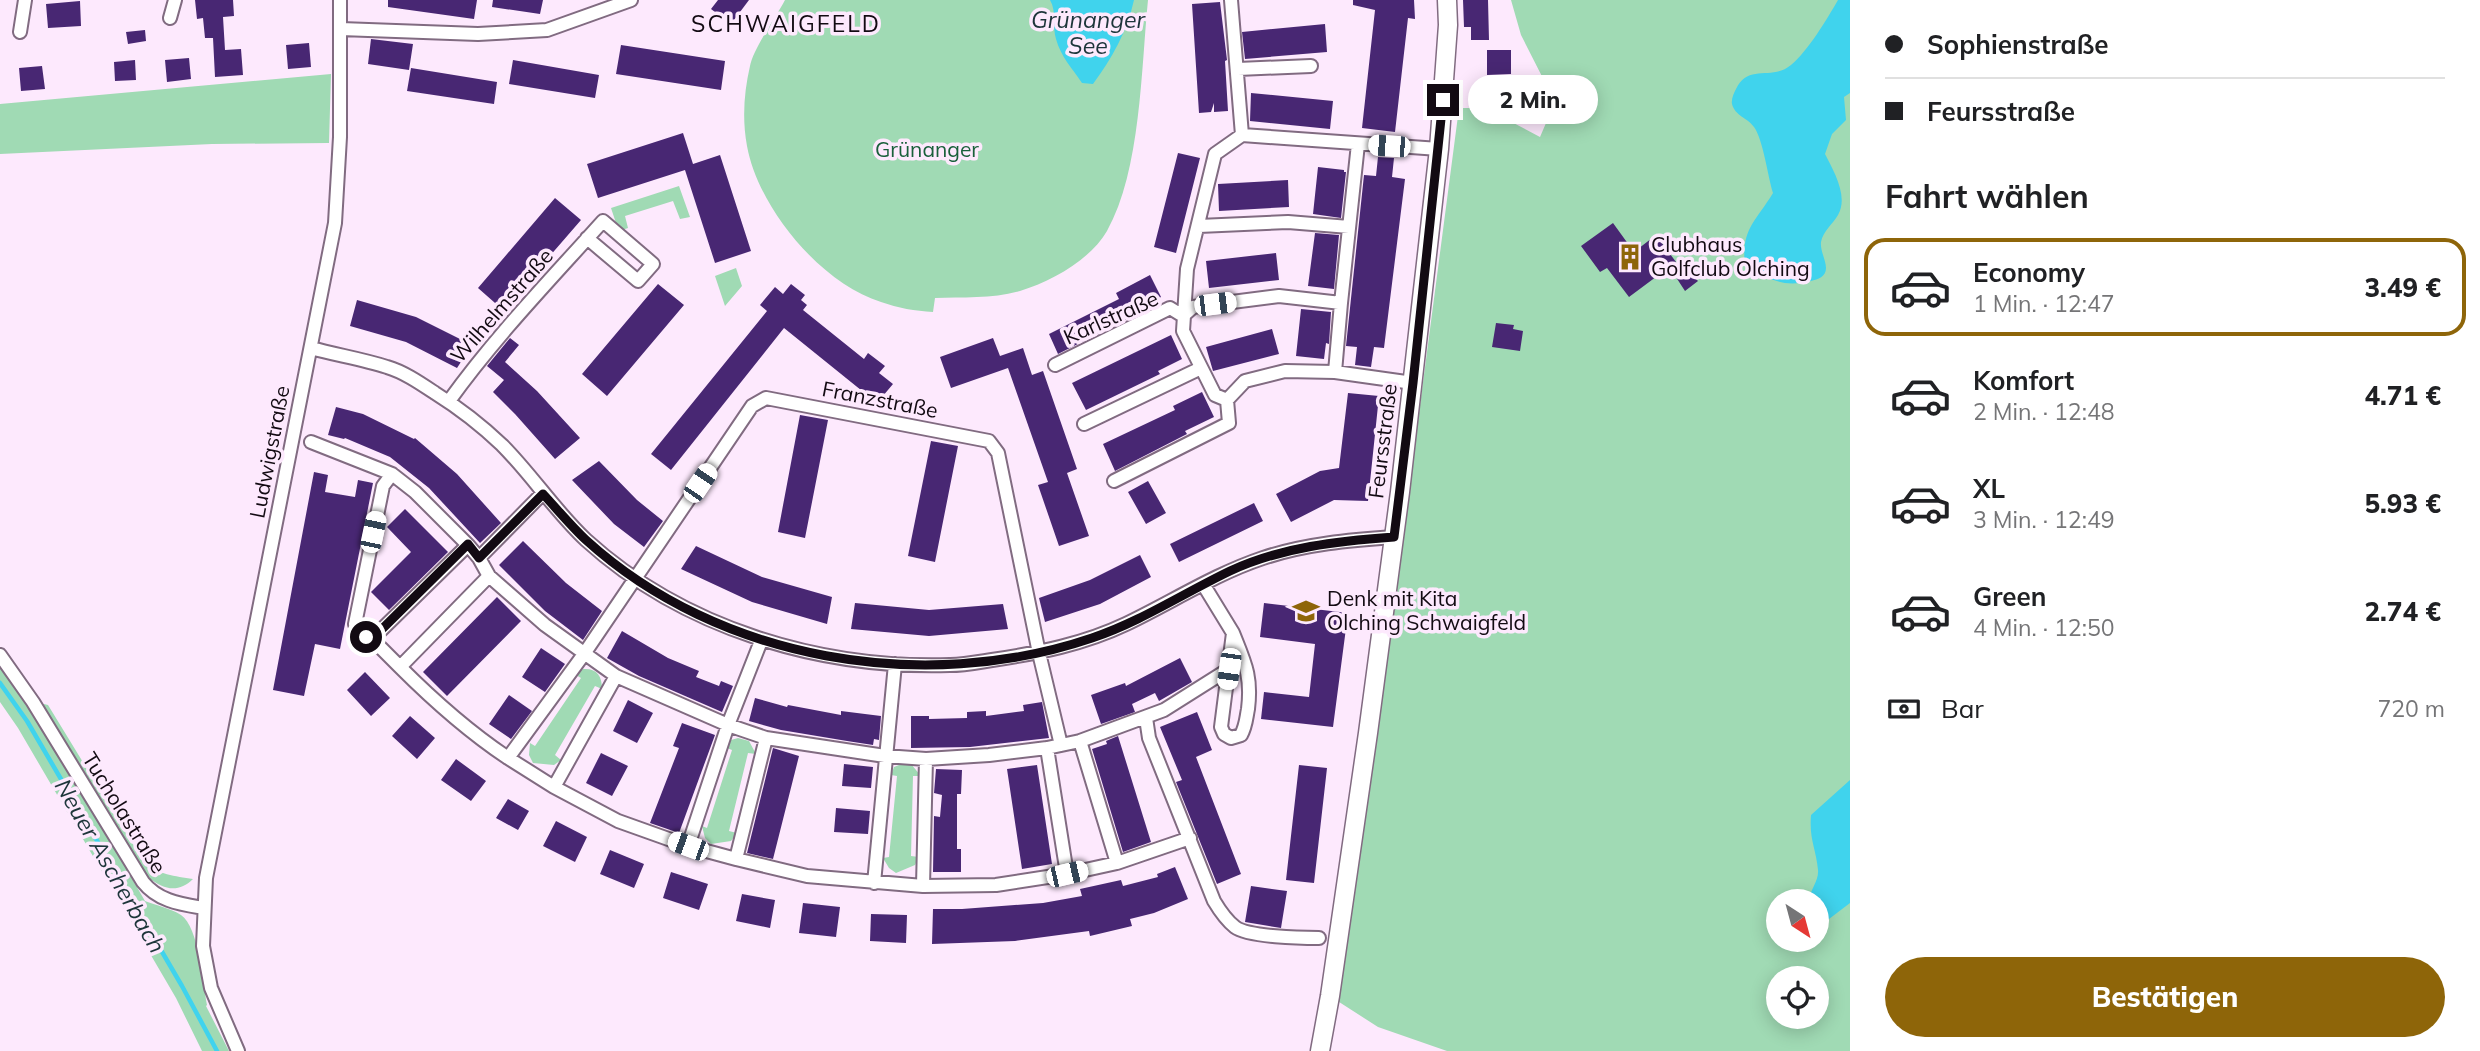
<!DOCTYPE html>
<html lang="de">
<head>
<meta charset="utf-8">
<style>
  :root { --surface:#fff; --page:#f6f6f6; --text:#202124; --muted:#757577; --line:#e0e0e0; --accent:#8e6509 }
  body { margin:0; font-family:Mulish,sans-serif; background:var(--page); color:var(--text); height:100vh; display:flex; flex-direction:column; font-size:26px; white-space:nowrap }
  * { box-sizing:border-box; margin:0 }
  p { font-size:23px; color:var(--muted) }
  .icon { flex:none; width:38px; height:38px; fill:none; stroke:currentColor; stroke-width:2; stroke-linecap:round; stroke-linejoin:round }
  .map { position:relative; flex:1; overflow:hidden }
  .side { display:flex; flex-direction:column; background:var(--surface); width:630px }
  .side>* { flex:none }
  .top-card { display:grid; align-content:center; height:154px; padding:0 35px; background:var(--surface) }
  .needle { width:46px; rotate:144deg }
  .fabs { position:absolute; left:1766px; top:889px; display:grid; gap:14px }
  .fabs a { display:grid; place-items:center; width:63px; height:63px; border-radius:50%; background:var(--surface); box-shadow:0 4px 18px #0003; font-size:35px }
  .end { position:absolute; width:32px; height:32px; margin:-16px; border:9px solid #120a12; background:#fff; box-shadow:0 0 0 4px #fff }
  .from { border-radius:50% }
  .bubble { position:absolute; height:49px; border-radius:24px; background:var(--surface); box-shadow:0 4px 18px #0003; font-size:23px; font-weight:800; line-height:49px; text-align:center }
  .car { position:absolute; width:21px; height:42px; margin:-21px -10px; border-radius:9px; box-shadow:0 0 5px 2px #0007; background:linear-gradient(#fff 24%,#345 0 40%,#fff 0 76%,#345 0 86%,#fff 0) }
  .top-card b { display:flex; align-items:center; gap:24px; height:66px; font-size:26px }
  .top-card b+b { border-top:2px solid var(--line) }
  .top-card i { width:18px; height:18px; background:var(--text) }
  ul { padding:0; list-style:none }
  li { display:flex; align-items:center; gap:21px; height:98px; margin:0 14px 10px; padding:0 21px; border:4px solid transparent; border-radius:21px }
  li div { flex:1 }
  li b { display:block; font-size:26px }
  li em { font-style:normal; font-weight:800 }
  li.active { border-color:var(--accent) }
  li>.icon { width:63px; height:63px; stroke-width:1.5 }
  h2 { padding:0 35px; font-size:32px; line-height:84px }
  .pay { display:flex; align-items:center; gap:18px; height:77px; padding:0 35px; font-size:26px }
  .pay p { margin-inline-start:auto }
  .button { display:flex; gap:14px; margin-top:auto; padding:14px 35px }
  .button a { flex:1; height:80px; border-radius:42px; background:var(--accent); color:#fff; font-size:28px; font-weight:800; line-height:80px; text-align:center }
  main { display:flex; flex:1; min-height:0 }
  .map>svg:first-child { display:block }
</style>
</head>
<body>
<main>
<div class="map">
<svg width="1850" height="1051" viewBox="0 0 1850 1051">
  <rect width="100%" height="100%" fill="#fde9fd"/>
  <path fill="#a0dab4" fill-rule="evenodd" d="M 785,0 L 1148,0 C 1141,69 1141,170 1107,231 C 1090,260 1052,281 1020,291 C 994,299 962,297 935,298 L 933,312 C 915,311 898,308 881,302 C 820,283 758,207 747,146 C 742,119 744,92 750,66 C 753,49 776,17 785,0 Z
    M 1511,0 L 1850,0 L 1850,1051 L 1447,1051 L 1378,1027 L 1336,1000 L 1376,741 L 1459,108 L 1485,108 L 1540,137 L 1555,102 L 1521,35 ZM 1778,901 L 1816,901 L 1816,940 L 1778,940 ZM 1778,978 L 1816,978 L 1816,1017 L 1778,1017 Z
    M 331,74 L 329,143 L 212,144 L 0,154 L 0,104 Z
    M 679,186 L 690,217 L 680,219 L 673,201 L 625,216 L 628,228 L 622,230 L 617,226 L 611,208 Z
    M 736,268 L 742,286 L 725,306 L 715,276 Z
    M 0,667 L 58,751 L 145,901 C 155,905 172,909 181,915 C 199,927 203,984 207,1005 L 206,1006 L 229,1051 L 202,1051 L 176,998 L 18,728 L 0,702 Z
    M 583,669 C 597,668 602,676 602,689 L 595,686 L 555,755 L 561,760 L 554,765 L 533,763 L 529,755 L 530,743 L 535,746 L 581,678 L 576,675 Z
    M 44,704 L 48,705 L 144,862 C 158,875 175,876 193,879 C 179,893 164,890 149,878 L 43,707 Z
    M 738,738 L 749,741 L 756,754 L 748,753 L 729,831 L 737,833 L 731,841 L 711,844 L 705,838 L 702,826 L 707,828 L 732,750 L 727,748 L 731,740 Z
    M 904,763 L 911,764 L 921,776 L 913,776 L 911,856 L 919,857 L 915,865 L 896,873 L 889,868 L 883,858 L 889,857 L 897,776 L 891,775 L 894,767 Z"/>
  <path fill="#40d3ed" d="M 1050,0 L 1134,0 C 1127,32 1112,58 1093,84 L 1082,83 C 1072,68 1061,57 1056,39 C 1052,26 1057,12 1050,0 Z
    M 1838,0 L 1850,0 L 1850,93 L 1844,97 L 1846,120 L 1832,134 L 1825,154 C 1833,170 1849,196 1838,215 C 1833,224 1823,231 1821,242 C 1820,251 1826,260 1826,268 C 1826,277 1818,279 1811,281 C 1781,288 1772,279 1745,267 C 1741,229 1754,224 1773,193 C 1768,177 1763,139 1754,127 C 1748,118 1735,116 1732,104 C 1731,99 1734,93 1736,89 C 1748,63 1772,81 1791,65 C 1808,51 1827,19 1838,0 Z
    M 1850,780 L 1850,903 L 1829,919 L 1817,913 L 1816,901 L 1809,901 C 1810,889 1819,881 1818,870 C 1816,848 1809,840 1811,815 Z"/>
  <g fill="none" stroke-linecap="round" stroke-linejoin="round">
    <path stroke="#40d3ed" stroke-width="4.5" d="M 0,683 L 27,721 L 182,986 L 217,1051"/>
  </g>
  <path fill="#482773" d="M 195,0 L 233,0 L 234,16 L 223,17 L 225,50 L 241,49 L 243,75 L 215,77 L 213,38 L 205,38 L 203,18 L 197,19 Z
    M 388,0 L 477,0 L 474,19 L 388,7 Z
    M 493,0 L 543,0 L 540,14 L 492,7 Z
    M 718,0 L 749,0 L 731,24 L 711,9 Z
    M 1353,0 L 1414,0 L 1415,19 L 1408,18 L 1395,132 L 1362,128 L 1375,10 L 1353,5 Z
    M 1463,0 L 1488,0 L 1489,40 L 1471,40 L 1471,27 L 1464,27 Z
    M 80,1 L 81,26 L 48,28 L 46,4 Z
    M 1220,2 L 1227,60 L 1225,61 L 1228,111 L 1214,112 L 1214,103 L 1211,112 L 1199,113 L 1192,4 Z
    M 1325,24 L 1327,52 L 1245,59 L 1242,32 Z
    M 145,30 L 146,41 L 128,44 L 126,32 Z
    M 371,39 L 413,44 L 409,70 L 368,64 Z
    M 309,43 L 311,67 L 288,69 L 286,45 Z
    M 621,45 L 725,61 L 721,90 L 616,74 Z
    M 1487,50 L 1511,50 L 1511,74 L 1487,75 Z
    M 189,58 L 191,79 L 167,82 L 165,60 Z
    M 135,60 L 136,80 L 115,81 L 114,62 Z
    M 513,60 L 599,75 L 595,98 L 509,84 Z
    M 42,66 L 45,89 L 21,91 L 19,68 Z
    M 411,68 L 497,82 L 494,104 L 407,91 Z
    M 1251,93 L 1333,101 L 1330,129 L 1250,121 Z
    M 683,133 L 693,164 L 720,155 L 751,251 L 715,263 L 685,170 L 598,198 L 587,164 Z
    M 1178,153 L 1200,158 L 1176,253 L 1154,247 Z
    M 1378,157 L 1394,158 L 1392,177 L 1405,179 L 1384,348 L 1374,347 L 1371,367 L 1355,365 L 1357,347 L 1346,346 L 1364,175 L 1376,176 Z
    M 1318,167 L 1344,170 L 1344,172 L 1346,172 L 1341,218 L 1313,214 Z
    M 1288,180 L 1289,207 L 1219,211 L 1218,184 Z
    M 555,198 L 581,220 L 503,310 L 478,288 Z
    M 1613,223 L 1634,252 L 1656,235 L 1676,262 L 1629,297 L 1607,268 L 1600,272 L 1581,246 Z
    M 1315,233 L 1339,235 L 1334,289 L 1308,286 Z
    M 1276,253 L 1279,280 L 1209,288 L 1206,261 Z
    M 1679,262 L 1698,281 L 1685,291 L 1670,268 Z
    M 1150,275 L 1161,297 L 1129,313 L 1131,317 L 1058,354 L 1049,334 L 1119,299 L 1116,293 Z
    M 658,284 L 684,305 L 607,396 L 582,374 Z
    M 791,284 L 805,295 L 801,300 L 807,305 L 803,310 L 864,359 L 868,353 L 885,366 L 879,373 L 893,384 L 877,403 L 784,328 L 671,470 L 651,454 L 767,311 L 760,305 L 775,287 L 783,294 Z
    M 357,300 L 416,317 L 472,345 L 457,368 L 406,342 L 350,326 Z
    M 1301,309 L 1331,312 L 1329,344 L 1326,343 L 1324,359 L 1296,356 Z
    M 1496,323 L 1514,325 L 1513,329 L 1523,331 L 1520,351 L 1492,347 Z
    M 1272,329 L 1279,354 L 1213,371 L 1206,347 Z
    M 1171,335 L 1182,359 L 1158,371 L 1160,374 L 1086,410 L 1072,383 Z
    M 510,338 L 519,345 L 505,362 L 537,391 L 580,438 L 555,459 L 515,414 L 493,392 L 504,380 L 487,366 Z
    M 993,338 L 1000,356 L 1023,348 L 1032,375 L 1043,371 L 1077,469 L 1067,473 L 1089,536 L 1059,546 L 1038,485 L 1048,482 L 1008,368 L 951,388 L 940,357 Z
    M 1202,392 L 1214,417 L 1185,431 L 1187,434 L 1115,471 L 1103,444 L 1175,410 L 1173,406 Z
    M 1348,393 L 1379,396 L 1368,501 L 1334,500 L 1291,522 L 1276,494 L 1320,471 L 1339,468 Z
    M 336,407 L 363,414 L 414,439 L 415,438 L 457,474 L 501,523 L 480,543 L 429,488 L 390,457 L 345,438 L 344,439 L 328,435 Z
    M 800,415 L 828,420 L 805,538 L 778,532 Z
    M 931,441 L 958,446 L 935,562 L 908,556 Z
    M 599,461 L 637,500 L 663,521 L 644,547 L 614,524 L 572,480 Z
    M 314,472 L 328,475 L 325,492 L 355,497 L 358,480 L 373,483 L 340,649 L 315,644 L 304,696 L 273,690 Z
    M 1148,481 L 1166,513 L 1146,524 L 1128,492 Z
    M 1254,503 L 1263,521 L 1179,562 L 1170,544 Z
    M 405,509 L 448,552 L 389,610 L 371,592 L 411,552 L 387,527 Z
    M 523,541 L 566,583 L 602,611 L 583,640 L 545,611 L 499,565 Z
    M 696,546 L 762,577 L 832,597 L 827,624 L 752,602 L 681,569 Z
    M 1140,555 L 1151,577 L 1100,604 L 1045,622 L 1039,598 L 1090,580 Z
    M 497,597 L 521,621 L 447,696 L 423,672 Z
    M 855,603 L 929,610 L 1003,604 L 1008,629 L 929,636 L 851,629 Z
    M 1264,603 L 1348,613 L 1333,727 L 1261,719 L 1264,692 L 1309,697 L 1315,644 L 1260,637 Z
    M 622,631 L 668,658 L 699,671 L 696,677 L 719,686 L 721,681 L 733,686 L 722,712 L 639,676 L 607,658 Z
    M 541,648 L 565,664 L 545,692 L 522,677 Z
    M 1180,658 L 1192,682 L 1159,701 L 1155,693 L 1132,704 L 1135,712 L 1101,724 L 1091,695 L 1125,683 L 1126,686 Z
    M 365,672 L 390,698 L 371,716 L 347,690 Z
    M 509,695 L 532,711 L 511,739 L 489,724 Z
    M 755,698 L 787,707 L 788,705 L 841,715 L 841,711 L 881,716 L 879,740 L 874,739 L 873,745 L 847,741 L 781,730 L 749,721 Z
    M 628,700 L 653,713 L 637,743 L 613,731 Z
    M 1042,702 L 1049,738 L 970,747 L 911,748 L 911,716 L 929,716 L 929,719 L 967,718 L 967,712 L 986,711 L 986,716 L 1024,711 L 1023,705 Z
    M 1197,712 L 1212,750 L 1196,757 L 1241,874 L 1217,884 L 1176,782 L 1182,780 L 1160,727 Z
    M 410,716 L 435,738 L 417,759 L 392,736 Z
    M 682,723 L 715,735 L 679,833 L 650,823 L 679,748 L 673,746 Z
    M 1118,736 L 1151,842 L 1123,852 L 1092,749 L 1107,744 L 1106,741 Z
    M 773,748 L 799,756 L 773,859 L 747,853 Z
    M 601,753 L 628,766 L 612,796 L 586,783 Z
    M 456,759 L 486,781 L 471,801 L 441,780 Z
    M 844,764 L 873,767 L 871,788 L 842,786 Z
    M 1037,765 L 1052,864 L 1022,869 L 1007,769 Z
    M 1299,765 L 1327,768 L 1314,883 L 1286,880 Z
    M 936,769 L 962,770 L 961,794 L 957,794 L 957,849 L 961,849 L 961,872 L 933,872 L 934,816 L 940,817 L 942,795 L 934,793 Z
    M 508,799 L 529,811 L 518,830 L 496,818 Z
    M 836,808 L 870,811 L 868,834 L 834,832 Z
    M 556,821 L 587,837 L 575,862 L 543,846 Z
    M 610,850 L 644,864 L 634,888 L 600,874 Z
    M 1175,867 L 1188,899 L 1154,913 L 1130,919 L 1132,926 L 1090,936 L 1089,931 L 1015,941 L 932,944 L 933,909 L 962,909 L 1043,903 L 1082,896 L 1080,889 L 1121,880 L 1123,886 L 1158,877 L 1157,874 Z
    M 671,872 L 708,884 L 699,910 L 663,898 Z
    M 1251,886 L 1287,891 L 1281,928 L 1245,922 Z
    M 742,894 L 775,900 L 770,928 L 736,921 Z
    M 803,903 L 840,907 L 836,937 L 799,933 Z
    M 871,914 L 907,915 L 906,943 L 870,941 Z"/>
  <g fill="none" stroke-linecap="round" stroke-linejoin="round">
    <g stroke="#816b81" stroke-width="16">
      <path id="street" d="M 1231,0 L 1242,135
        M 170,18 L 175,0
        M 341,29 L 478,34 L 547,30 L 631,0
        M 20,32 L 25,0
        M 1238,69 L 1311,66
        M 1199,226 L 1288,222 L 1349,227
        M 1341,303 L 1358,144
        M 311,348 C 336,355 362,359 387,367 C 404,372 420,383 435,393 C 459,408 481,425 502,445 C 532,475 555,511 586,540 C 684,629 820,669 950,665 C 964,665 979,662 992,660 C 1039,653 1084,644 1126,624 C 1172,602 1215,574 1263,558 C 1305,544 1350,540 1394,537
        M 1055,365 L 1170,308 L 1183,316 L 1193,307 L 1279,296 L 1341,303 L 1335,372
        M 1227,400 L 1245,381 L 1285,371 L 1335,372 L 1413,383
        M 449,401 C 495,337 550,280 603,221 L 653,264 L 638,281 L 587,238
        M 1084,424 L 1201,368
        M 311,442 L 392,474 L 415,492 L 468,545
        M 392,474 L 383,486 L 355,624 L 358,633 L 372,639 L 468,545 L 479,558 L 543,493
        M 1114,481 L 1229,423 L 1227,400 L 1215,395 L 1183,331 L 1187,269 L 1215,154 L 1242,135 L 1439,149
        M 489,576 L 545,625 L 616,676 L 728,725 L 766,738 L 885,756 L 926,759 L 989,755 L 1047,748 L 1080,741 L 1164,710 L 1229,669
        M 1203,584 L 1233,633 L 1221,727 L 1224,734 L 1231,738 L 1241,735 C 1246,726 1246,719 1248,709 C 1252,676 1245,663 1233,633
        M 372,639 L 400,667 L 489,576 L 479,558
        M 0,655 L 33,702 L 143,882 C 158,901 180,904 203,908
        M 400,667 C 433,700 469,732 508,758 L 584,654 L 752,406 L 766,398 L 989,441 L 998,453 L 1039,653 L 1061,745
        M 1146,718 L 1149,738 L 1214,901 C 1220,911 1226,920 1235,927 C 1248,937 1302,938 1319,938
        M 1047,748 L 1067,874
        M 508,758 L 554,787 L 616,676
        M 554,787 L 618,821 L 688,846 L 728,725 L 761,641
        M 688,846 L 736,859 L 766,738
        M 736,859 L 807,876 L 923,886 L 926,759
        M 1117,863 L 1190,838
        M 874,883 L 895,664
        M 923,886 L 996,885 L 1067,874 L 1117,863 L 1080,741
        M 238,1051 L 211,988 L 203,946 L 206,878 L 335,223 L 340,137 L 340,0"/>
    </g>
    <g stroke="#816b81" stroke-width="21">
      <path id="secondary" d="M 1320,1051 L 1330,996 L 1368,733 L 1400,492 L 1439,149 L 1448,25 L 1447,0"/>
    </g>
    <use href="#street" stroke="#fff" stroke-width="12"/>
    <use href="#secondary" stroke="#fff" stroke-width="18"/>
  </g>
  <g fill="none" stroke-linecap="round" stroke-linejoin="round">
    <path stroke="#120a12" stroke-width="9" d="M 366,637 L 372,639 L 468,544 L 479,558 L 543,494 C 557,509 571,526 586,540 C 719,661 924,695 1092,638 C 1140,622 1184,593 1230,571 C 1281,547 1339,541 1394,537 L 1413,383 L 1443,100"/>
  </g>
  <defs>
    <g id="building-bare" transform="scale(2.1)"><path d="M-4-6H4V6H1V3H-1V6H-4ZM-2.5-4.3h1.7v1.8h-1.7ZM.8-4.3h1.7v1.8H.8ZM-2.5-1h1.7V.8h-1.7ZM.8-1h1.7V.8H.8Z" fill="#8e6509" stroke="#fde9fd" stroke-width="2.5" paint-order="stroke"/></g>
    <g id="school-bare" transform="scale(2.1)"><path d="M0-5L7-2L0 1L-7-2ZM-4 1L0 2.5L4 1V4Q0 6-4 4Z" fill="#8e6509" stroke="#fde9fd" stroke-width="2.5" paint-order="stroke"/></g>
  </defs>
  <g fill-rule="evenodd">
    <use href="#building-bare" x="1630" y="257"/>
    <use href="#school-bare" x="1306" y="611"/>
  </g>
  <g text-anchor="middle" stroke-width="7" stroke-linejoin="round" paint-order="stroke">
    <g font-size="21" fill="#19603b" stroke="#fde9fd">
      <text x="927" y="157">Grünanger</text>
    </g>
    <g font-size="21" fill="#120a12" stroke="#fde9fd" text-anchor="start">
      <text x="1651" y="252">Clubhaus<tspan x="1651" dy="24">Golfclub Olching</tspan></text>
      <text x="1327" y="606">Denk mit Kita<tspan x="1327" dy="24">Olching Schwaigfeld</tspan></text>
    </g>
    <g font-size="21" fill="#120a12" stroke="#fde9fd">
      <text transform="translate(502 306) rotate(-49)" y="7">Wilhelmstraße</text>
      <text transform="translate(1111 318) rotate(-24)" y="7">Karlstraße</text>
      <text transform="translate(880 400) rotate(11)" y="7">Franzstraße</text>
      <text transform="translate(1383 441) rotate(-83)" y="7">Feursstraße</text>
      <text transform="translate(270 452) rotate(-79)" y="7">Ludwigstraße</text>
      <text transform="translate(124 813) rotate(58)" y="7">Tucholastraße</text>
    </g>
    <g font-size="23" font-style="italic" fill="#1d353a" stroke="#fde9fd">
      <text x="1088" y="28">Grünanger<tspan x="1088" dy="26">See</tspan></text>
      <text transform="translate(110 866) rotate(60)" y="8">Neuer Ascherbach</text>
    </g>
    <g font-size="23" letter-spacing="2" fill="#120a12" stroke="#fde9fd">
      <text x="786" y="32">SCHWAIGFELD</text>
    </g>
  </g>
</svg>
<div class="fabs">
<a><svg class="needle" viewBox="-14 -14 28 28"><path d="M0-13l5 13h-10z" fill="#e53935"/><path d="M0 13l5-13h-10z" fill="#757577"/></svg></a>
<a><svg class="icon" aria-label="locate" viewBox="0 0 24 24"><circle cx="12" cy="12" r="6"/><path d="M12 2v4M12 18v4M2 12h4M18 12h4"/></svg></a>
</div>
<i class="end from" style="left:366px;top:637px"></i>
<i class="end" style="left:1443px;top:100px"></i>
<div class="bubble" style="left:1468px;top:75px;width:130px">2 Min.</div>
<i class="car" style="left:1389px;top:146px;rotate:274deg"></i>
<i class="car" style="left:1215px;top:304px;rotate:83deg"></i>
<i class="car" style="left:700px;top:483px;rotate:34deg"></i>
<i class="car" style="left:373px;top:532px;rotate:12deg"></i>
<i class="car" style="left:1229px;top:669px;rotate:188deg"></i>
<i class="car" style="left:688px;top:846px;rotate:290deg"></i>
<i class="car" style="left:1067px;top:874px;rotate:77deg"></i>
</div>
<section class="side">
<div class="top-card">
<b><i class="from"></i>Sophienstraße</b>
<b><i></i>Feursstraße</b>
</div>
<h2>Fahrt wählen</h2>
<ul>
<li class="active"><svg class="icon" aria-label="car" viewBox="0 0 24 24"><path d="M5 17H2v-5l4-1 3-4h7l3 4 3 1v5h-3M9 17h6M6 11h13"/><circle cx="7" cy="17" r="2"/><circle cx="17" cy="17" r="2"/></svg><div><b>Economy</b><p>1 Min. · 12:47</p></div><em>3.49 €</em></li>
<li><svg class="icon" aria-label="car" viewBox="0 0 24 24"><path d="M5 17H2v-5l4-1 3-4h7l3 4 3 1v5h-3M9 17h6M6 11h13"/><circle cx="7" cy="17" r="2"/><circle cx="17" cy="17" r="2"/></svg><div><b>Komfort</b><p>2 Min. · 12:48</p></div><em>4.71 €</em></li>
<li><svg class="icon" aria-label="car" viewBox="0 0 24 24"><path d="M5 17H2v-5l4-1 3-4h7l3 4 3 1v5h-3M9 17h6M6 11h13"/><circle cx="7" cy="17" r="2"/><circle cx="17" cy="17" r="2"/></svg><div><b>XL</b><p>3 Min. · 12:49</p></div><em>5.93 €</em></li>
<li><svg class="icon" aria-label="car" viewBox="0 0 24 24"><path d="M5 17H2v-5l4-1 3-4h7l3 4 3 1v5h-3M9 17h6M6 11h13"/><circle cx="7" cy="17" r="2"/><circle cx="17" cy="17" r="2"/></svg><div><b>Green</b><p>4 Min. · 12:50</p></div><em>2.74 €</em></li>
</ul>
<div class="pay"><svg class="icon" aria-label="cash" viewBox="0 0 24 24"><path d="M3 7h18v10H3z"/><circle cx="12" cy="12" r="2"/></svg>Bar<p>720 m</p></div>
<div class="button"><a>Bestätigen</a></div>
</section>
</main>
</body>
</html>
